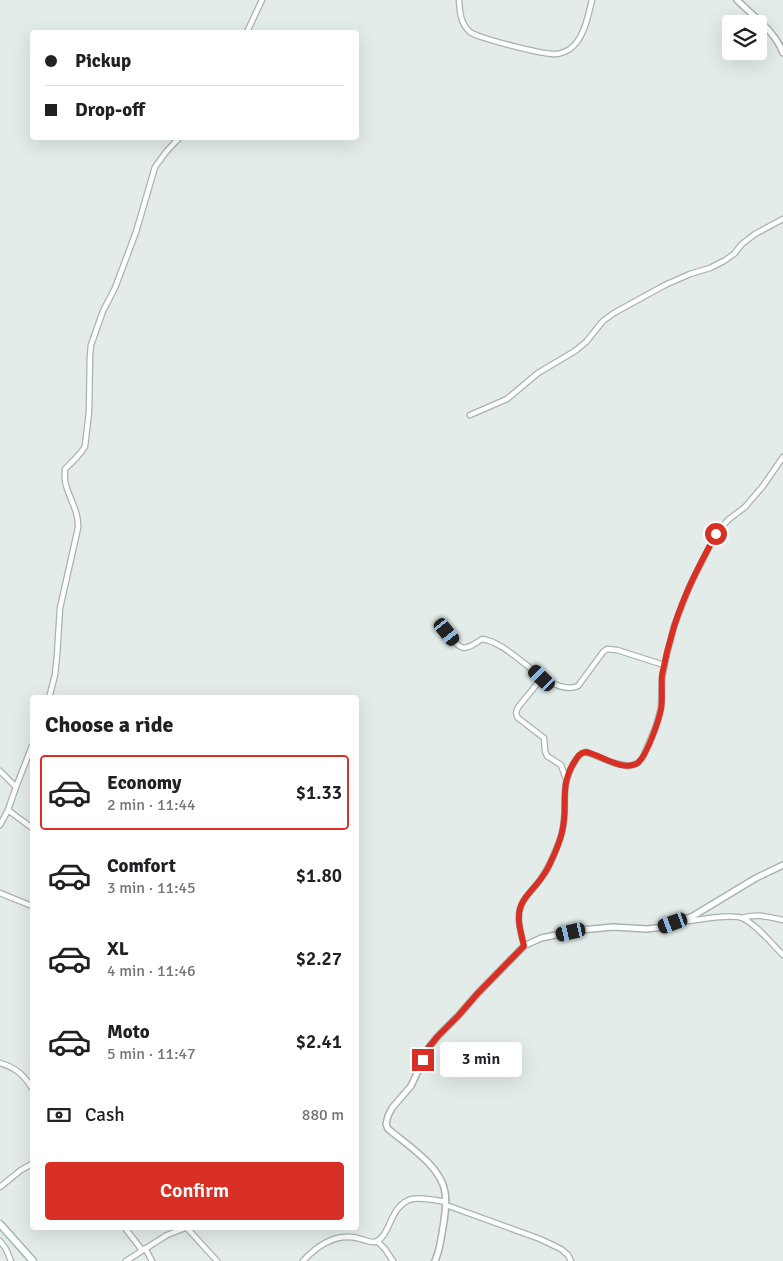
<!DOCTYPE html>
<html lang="en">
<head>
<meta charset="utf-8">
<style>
  :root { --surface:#fff; --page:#f2f2f2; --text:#202124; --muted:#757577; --line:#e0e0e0; --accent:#d93025 }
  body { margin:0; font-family:Signika,sans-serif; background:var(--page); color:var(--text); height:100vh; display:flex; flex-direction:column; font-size:19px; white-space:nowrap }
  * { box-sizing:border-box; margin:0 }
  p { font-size:16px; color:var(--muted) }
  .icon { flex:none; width:28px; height:28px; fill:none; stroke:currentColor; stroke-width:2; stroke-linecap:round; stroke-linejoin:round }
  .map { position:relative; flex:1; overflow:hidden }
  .drawer { position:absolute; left:30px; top:695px; width:329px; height:535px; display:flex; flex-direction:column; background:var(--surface); border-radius:5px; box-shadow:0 5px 20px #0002 }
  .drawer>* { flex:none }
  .top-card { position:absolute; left:30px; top:30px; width:329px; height:110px; border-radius:5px; box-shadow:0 5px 20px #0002; display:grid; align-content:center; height:110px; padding:0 15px; background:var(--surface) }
  .buttons { position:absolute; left:722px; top:15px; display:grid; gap:10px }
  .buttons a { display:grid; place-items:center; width:45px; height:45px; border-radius:5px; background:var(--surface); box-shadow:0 5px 20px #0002; font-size:25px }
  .end { position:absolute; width:22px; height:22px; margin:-11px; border:6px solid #d93025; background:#fff; box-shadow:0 0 0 2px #fff }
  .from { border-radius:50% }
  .bubble { position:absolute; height:35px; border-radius:5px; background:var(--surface); box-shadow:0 5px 20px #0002; font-size:16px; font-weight:600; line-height:35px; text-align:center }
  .car { position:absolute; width:15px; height:30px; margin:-15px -8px; border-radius:6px; box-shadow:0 0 4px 1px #0007; background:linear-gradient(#222 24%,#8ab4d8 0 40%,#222 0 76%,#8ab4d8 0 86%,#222 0) }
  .top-card b { display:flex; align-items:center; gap:18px; height:48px; font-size:19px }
  .top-card b+b { border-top:1px solid var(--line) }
  .top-card i { width:12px; height:12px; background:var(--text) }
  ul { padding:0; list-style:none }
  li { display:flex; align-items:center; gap:15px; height:75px; margin:0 10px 8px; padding:0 5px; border:2px solid transparent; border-radius:5px }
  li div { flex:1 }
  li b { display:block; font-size:19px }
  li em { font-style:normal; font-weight:600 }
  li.active { border-color:var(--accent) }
  li>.icon { width:45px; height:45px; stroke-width:1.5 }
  h2 { padding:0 15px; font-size:22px; line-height:60px }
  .pay { display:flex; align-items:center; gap:12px; height:55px; padding:0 15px; font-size:19px }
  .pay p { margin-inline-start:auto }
  .cta { display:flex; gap:10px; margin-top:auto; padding:10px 15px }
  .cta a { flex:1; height:58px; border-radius:5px; background:var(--accent); color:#fff; font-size:20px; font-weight:600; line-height:58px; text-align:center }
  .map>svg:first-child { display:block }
</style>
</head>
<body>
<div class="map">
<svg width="783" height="1261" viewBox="0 0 783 1261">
  <rect width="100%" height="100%" fill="#e3ece9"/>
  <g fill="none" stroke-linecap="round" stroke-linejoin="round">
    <g stroke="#a6b4b0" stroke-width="7">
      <path id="minor" d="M 459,0 C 460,12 460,23 470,32 C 478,38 544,55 556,54 C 560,54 567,51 570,49 C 584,39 588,16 592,0
        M 247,32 L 262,0
        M 470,415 L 507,399 L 538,373 L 575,351 L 586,342 L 603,321 L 614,313 L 665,285 L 690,274 L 710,268 L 724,261 L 734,254 L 742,244 L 755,234 L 783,219
        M 447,632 C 461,650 462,653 482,639 C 514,643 548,698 578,686 L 603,652 L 607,649 L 617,650 L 664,665
        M 542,678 L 519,706 C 516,711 515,713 518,718 L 544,738 L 545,751 L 547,756 L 561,765 L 566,779
        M 49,698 L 55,675 L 57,656 L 60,608 L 78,528 C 79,512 70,500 66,485 C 64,480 65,475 65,469 C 71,463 82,453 85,446 L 89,412 L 90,355 L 91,345 L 103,311 L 115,288 L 136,232 L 155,167 L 166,152 L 179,138
        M 0,771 L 16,787
        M 8,810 L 32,828
        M 0,825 L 8,810 L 16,787 L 32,746
        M 0,893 L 32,906
        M 742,918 C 757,913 769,917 783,920
        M 680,922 C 695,921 729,913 742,918 C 755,923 773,945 783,955
        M 524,946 C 522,937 518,925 519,916 C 519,899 534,890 542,877 C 548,869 560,842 562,832 C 569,805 558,787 575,761 C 578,756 580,753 586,752 L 614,763 L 629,766 L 638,763 L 643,757 L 656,726 L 661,708 L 662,678 L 667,654 L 674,626 L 690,585 L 716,534 L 728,520 L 745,507 L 763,486 L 783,457
        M 0,1063 C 16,1068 23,1074 32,1088
        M 0,1187 L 21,1170 L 32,1164
        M 446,1205 L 540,1239 L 561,1249 L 568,1255 L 571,1261
        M 125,1228 L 142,1250
        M 187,1228 L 217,1261
        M 0,1241 L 6,1249 L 11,1261
        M 377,1241 L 385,1249 L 393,1261
        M 145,1248 L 152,1261
        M 126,1261 L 167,1235 L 185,1228
        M 303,1261 C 317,1246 336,1233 357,1238 C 363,1239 369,1243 375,1242 C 391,1237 389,1205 412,1199 C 422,1197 435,1200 446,1202"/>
    </g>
    <g stroke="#a6b4b0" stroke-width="8">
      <path id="tertiary" d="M 737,0 C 753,16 775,31 783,53
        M 435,1261 C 440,1250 441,1239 443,1227 C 445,1215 447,1204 445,1192 C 441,1167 410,1147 392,1132 L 388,1129 L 386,1124 L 388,1116 L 392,1108 L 411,1086 L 429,1047 L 438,1036 L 458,1016 L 478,993 L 524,946 L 541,938 L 581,930 L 613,927 L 647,929 L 663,927 L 693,916 L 756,878 L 783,865"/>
    </g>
    <g stroke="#a1b8b1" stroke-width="9">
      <path id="secondary" d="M 0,1224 L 33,1261"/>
    </g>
    <use href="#minor" stroke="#fff" stroke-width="4.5"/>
    <use href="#tertiary" stroke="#fff" stroke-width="5"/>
    <use href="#secondary" stroke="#fff" stroke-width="6"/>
  </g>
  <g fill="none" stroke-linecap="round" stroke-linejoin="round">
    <path stroke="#d93025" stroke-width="6" d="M 423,1060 L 429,1047 L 438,1036 L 458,1016 L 478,993 L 524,946 C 522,936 518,925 519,916 C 519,899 534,890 542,877 C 549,869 560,842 562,832 C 569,805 558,787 575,761 C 578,756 580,753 586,752 C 601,755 621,771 636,764 C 646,759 659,720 661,709 C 663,698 661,686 662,675 C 665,659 669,643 674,627 C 684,594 700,564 716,534"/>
  </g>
</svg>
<div class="buttons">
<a><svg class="icon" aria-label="layers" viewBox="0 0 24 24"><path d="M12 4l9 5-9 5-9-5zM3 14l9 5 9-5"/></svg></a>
</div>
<i class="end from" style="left:716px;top:534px"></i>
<i class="end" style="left:423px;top:1060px"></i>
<div class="bubble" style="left:440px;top:1042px;width:82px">3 min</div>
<i class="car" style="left:447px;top:632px;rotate:141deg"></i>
<i class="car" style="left:542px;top:678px;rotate:314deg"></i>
<i class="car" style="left:673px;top:923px;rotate:250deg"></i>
<i class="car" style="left:571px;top:932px;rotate:257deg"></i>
<div class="top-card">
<b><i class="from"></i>Pickup</b>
<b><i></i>Drop-off</b>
</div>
<section class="drawer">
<h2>Choose a ride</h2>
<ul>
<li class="active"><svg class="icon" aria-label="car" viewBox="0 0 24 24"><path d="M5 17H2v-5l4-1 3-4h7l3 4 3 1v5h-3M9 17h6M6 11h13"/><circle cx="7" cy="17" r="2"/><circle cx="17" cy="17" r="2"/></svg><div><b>Economy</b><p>2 min · 11:44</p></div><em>$1.33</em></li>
<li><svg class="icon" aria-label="car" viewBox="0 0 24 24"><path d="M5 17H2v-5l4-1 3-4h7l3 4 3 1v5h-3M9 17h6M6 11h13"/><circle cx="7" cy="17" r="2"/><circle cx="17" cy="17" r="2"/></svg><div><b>Comfort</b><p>3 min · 11:45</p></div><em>$1.80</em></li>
<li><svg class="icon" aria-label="car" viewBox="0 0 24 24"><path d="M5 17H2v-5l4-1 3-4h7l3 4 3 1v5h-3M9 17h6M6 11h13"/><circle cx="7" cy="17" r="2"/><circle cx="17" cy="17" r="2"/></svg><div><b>XL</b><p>4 min · 11:46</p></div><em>$2.27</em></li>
<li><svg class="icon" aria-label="car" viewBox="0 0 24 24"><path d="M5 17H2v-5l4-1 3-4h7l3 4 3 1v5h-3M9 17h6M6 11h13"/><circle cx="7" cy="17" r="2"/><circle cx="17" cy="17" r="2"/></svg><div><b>Moto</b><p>5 min · 11:47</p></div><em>$2.41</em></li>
</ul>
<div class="pay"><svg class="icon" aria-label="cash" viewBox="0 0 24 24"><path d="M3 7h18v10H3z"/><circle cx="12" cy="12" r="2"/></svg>Cash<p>880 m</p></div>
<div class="cta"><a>Confirm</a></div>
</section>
</div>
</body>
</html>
